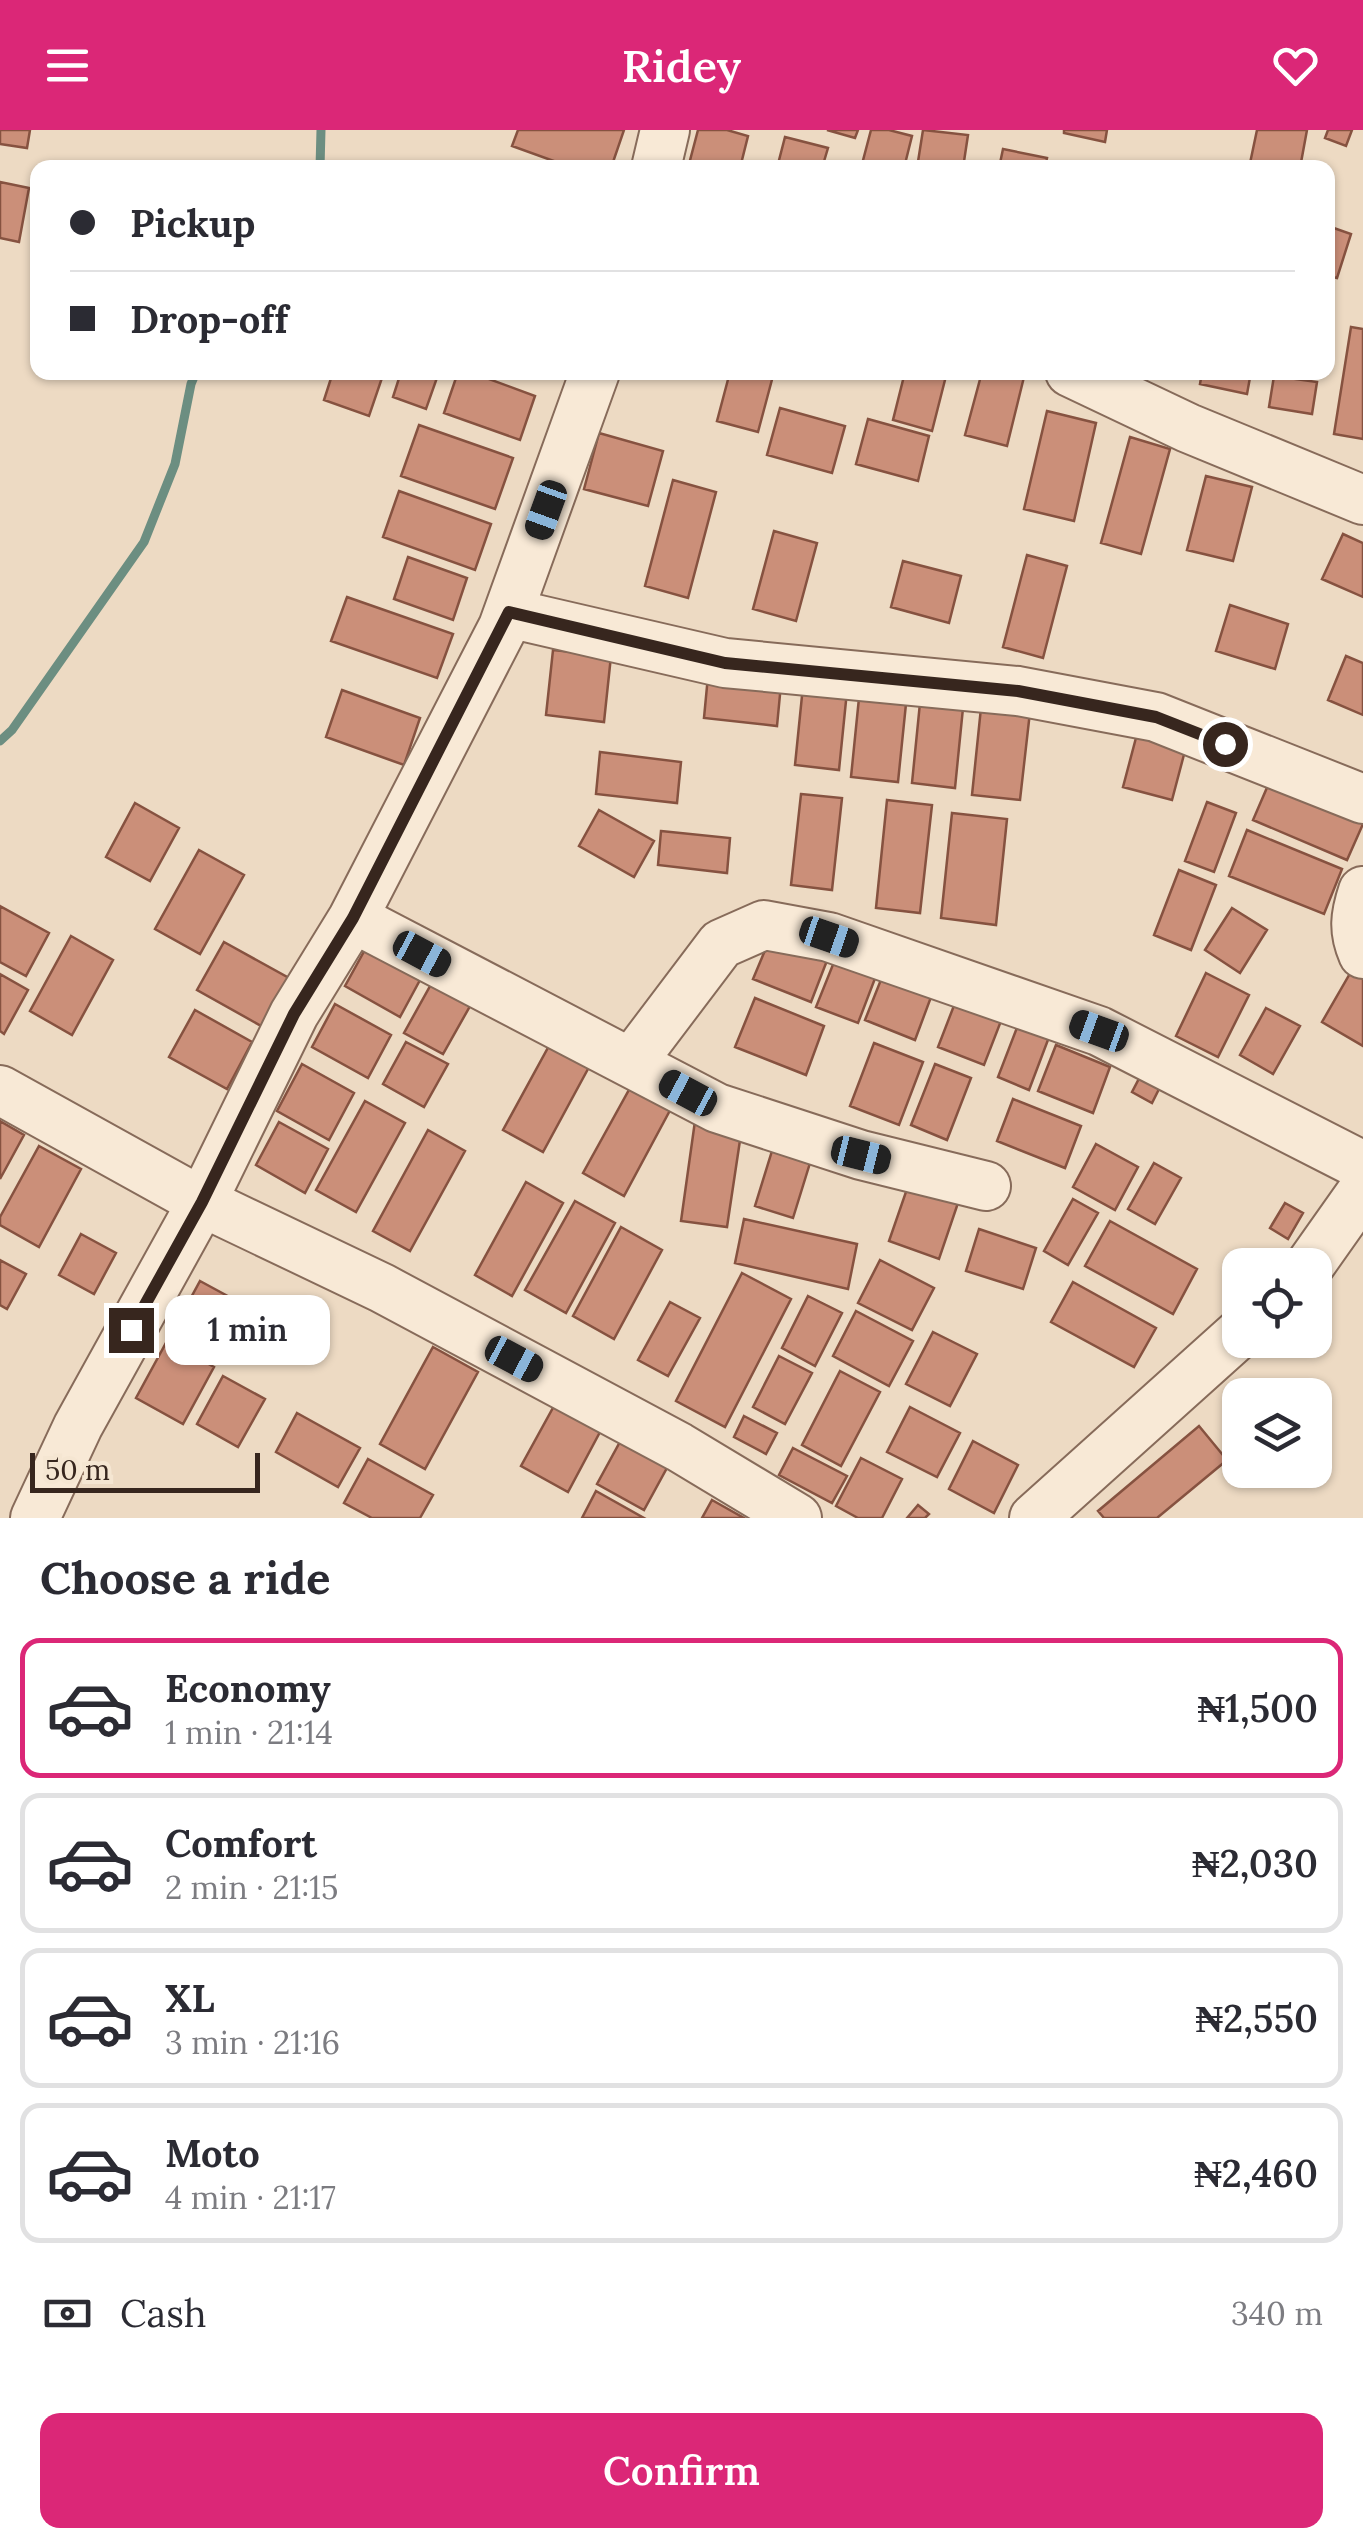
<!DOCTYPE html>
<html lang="en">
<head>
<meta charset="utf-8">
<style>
  :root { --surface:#fff; --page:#f7f7f7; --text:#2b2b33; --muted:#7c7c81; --line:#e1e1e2; --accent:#db2777 }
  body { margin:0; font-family:Lora,serif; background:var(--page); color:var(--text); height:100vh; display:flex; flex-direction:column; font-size:38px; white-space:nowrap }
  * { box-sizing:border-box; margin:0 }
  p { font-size:32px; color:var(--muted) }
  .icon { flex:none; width:55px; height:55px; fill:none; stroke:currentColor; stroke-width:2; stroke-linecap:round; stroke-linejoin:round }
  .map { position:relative; height:1388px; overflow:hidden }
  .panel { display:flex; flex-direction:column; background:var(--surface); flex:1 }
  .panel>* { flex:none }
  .guide { position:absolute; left:30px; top:30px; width:1305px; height:220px; border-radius:20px; box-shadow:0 2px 8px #0004; display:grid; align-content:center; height:220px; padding:0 40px; background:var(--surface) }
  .fabs { position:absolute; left:1222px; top:1118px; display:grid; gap:20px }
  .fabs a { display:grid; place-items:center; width:110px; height:110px; border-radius:20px; background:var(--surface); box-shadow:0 2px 8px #0004; font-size:50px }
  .scale { position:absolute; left:30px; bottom:25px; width:230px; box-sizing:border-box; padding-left:10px; border:5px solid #37261e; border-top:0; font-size:28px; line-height:35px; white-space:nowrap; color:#37261e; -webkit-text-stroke:8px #f5e6d2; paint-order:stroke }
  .end { position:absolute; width:45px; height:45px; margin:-22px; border:12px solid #37261e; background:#fff; box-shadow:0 0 0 5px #fff }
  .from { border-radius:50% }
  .bubble { position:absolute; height:70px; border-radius:20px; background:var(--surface); box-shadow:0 2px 8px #0004; font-size:32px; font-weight:600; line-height:70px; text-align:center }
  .car { position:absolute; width:30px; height:60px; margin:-30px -15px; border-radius:12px; box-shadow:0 0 8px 2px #0007; background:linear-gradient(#222 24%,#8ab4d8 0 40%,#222 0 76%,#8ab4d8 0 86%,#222 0) }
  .guide b { display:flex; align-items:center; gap:35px; height:95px; font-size:38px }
  .guide b+b { border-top:2px solid var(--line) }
  .guide i { width:25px; height:25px; background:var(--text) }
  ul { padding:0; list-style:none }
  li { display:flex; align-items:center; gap:30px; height:140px; margin:0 20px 15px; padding:0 20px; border:5px solid var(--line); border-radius:20px }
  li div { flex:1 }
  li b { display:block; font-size:38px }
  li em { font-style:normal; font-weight:600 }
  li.selected { border-color:var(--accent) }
  li>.icon { width:90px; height:90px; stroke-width:1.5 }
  h2 { padding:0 40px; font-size:45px; line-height:120px }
  .pay { display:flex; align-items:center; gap:25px; height:110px; padding:0 40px; font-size:38px }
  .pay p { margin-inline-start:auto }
  .primary-button { display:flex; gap:20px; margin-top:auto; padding:20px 40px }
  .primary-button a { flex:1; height:115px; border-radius:20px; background:var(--accent); color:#fff; font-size:40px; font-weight:600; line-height:115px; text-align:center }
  header { display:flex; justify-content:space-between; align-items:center; height:130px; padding:0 40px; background:var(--accent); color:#fff; font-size:45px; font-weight:600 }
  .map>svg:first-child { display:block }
</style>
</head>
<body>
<header><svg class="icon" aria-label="menu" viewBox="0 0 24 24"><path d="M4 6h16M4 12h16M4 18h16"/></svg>Ridey<svg class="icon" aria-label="heart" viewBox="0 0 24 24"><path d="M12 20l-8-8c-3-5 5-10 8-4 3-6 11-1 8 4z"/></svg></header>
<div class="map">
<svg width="1363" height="1388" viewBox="0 0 1363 1388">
  <rect width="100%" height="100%" fill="#eddac3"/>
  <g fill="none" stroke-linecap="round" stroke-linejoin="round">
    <path stroke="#6c8e81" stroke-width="9" d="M 320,38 L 321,0
      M 0,611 L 12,600 L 144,412 L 175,334 L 191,254 L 196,242"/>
  </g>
  <path fill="#cb8f79" stroke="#865240" stroke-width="2.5" d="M 0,0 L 30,0 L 27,18 L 0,14 Z
    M 518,0 L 624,0 L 611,38 L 573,38 L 512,16 Z
    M 698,0 L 727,0 L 748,6 L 740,38 L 688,38 Z
    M 827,0 L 858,0 L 855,8 Z
    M 871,0 L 889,0 L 912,6 L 904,38 L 861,38 Z
    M 923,0 L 968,5 L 963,38 L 917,38 Z
    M 1064,0 L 1107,0 L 1105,12 L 1064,3 Z
    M 1257,0 L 1307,0 L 1300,38 L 1249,38 Z
    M 1328,0 L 1352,0 L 1346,16 L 1325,8 Z
    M 785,7 L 828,18 L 822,38 L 777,38 Z
    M 1003,19 L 1047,28 L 1045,38 L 999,38 Z
    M 0,52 L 29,58 L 19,112 L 0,108 Z
    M 1328,96 L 1351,104 L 1337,148 L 1328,146 Z
    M 1351,197 L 1363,199 L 1363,309 L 1334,304 Z
    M 333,242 L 384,242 L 369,286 L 324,270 Z
    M 401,242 L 439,242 L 426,279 L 393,267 Z
    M 458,242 L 470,242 L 535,266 L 520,310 L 444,283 Z
    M 730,242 L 774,242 L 758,302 L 717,291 Z
    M 905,242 L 947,242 L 932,301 L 893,290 Z
    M 982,242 L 1006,242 L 1024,247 L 1007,316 L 965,305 Z
    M 1202,242 L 1251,242 L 1247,264 L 1200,254 Z
    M 1274,246 L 1317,252 L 1312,284 L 1269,277 Z
    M 780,278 L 845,296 L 832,343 L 767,325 Z
    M 1047,281 L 1096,293 L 1074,391 L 1024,379 Z
    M 868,289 L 929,306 L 918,351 L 856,334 Z
    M 419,295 L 513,328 L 495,379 L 401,346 Z
    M 599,303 L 663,321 L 648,376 L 584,359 Z
    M 1130,307 L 1170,319 L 1141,424 L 1101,413 Z
    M 1206,346 L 1252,357 L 1233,431 L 1187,420 Z
    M 673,350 L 716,362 L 688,468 L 645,456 Z
    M 399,361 L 491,394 L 475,440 L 383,407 Z
    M 774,401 L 817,413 L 796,491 L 753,479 Z
    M 1343,404 L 1363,413 L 1363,467 L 1322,449 Z
    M 1027,425 L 1067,436 L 1043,528 L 1003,517 Z
    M 408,427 L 467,448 L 453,490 L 394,469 Z
    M 903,431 L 961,446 L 949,493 L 891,477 Z
    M 347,467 L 453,504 L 437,548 L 331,511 Z
    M 1230,475 L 1288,494 L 1275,539 L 1216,521 Z
    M 553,520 L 611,526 L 604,592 L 546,585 Z
    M 1346,526 L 1363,533 L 1363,585 L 1328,570 Z
    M 708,546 L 781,554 L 777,596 L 704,588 Z
    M 803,556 L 847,561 L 839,640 L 795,635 Z
    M 860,558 L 907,564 L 898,652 L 851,647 Z
    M 342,560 L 420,588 L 404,635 L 326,607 Z
    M 982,568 L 1031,573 L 1020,670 L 972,665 Z
    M 920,573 L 963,578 L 955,658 L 912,653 Z
    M 1137,604 L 1186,617 L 1172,670 L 1123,657 Z
    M 600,622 L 681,632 L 677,673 L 596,664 Z
    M 1272,646 L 1363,685 L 1363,694 L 1347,730 L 1253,690 Z
    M 801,664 L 842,668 L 832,760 L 791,755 Z
    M 887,670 L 932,675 L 920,783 L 876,778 Z
    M 1207,672 L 1236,683 L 1214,742 L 1185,731 Z
    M 135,673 L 179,698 L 150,751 L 106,727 Z
    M 599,680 L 654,711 L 634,747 L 579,716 Z
    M 952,683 L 1007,689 L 996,795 L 941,788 Z
    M 1247,700 L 1342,739 L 1324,784 L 1229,746 Z
    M 661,701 L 730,708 L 727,743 L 658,735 Z
    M 199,720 L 244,745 L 200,824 L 155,799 Z
    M 1179,740 L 1216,755 L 1191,820 L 1154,805 Z
    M 0,776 L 49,803 L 26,846 L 0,832 Z
    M 1232,778 L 1267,800 L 1240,843 L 1205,820 Z
    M 71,806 L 113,830 L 72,905 L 30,881 Z
    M 771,806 L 828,828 L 811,872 L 753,849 Z
    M 372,807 L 427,837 L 400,887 L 345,856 Z
    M 224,812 L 289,848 L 263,897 L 197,860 Z
    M 838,822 L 879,838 L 858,893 L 816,877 Z
    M 888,832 L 937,851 L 915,910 L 865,890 Z
    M 439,840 L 478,862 L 443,924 L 404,903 Z
    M 1352,840 L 1363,847 L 1363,916 L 1322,892 Z
    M 1206,843 L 1249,865 L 1218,927 L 1176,906 Z
    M 0,844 L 28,860 L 4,904 L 0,901 Z
    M 960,860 L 1006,878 L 984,935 L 938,917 Z
    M 755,868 L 824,896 L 806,945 L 735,917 Z
    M 335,874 L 391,905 L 368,948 L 312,917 Z
    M 1266,878 L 1300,896 L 1273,944 L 1240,925 Z
    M 195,880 L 252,912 L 227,959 L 169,927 Z
    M 1023,882 L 1054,894 L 1029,960 L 998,947 Z
    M 556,903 L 595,926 L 543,1022 L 503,1000 Z
    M 406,912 L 448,934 L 424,977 L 383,954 Z
    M 874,913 L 923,932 L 899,995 L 850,976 Z
    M 1056,915 L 1110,937 L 1093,983 L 1038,961 Z
    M 302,934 L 354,963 L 329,1010 L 277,981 Z
    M 935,934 L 971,948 L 947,1010 L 911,995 Z
    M 1143,941 L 1163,951 L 1152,973 L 1132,962 Z
    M 635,949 L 675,971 L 624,1066 L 583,1043 Z
    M 1013,969 L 1081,996 L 1065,1038 L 997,1011 Z
    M 365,971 L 405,993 L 356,1082 L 316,1060 Z
    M 0,991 L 24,1005 L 0,1049 Z
    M 695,991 L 742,997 L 727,1097 L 681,1091 Z
    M 279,992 L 328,1019 L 305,1063 L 256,1035 Z
    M 428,1000 L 465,1021 L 410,1121 L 373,1101 Z
    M 776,1008 L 814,1020 L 793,1088 L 755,1076 Z
    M 1096,1014 L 1138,1037 L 1115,1080 L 1073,1057 Z
    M 39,1016 L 81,1039 L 39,1117 L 0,1095 L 0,1087 Z
    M 1154,1033 L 1181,1048 L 1155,1094 L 1128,1079 Z
    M 526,1052 L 563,1073 L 512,1166 L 475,1145 Z
    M 908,1056 L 958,1073 L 939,1129 L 889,1111 Z
    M 1073,1069 L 1098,1083 L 1068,1135 L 1044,1121 Z
    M 575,1071 L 615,1093 L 566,1183 L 525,1160 Z
    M 1285,1073 L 1303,1083 L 1288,1109 L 1270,1098 Z
    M 744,1089 L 857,1114 L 848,1159 L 735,1133 Z
    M 1110,1091 L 1197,1139 L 1173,1184 L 1085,1136 Z
    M 621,1097 L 662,1120 L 614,1209 L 573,1186 Z
    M 979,1099 L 1036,1118 L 1023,1159 L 966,1141 Z
    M 81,1104 L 116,1123 L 94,1164 L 59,1145 Z
    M 0,1130 L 26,1144 L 7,1179 L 0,1175 Z
    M 880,1130 L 934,1158 L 912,1200 L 858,1173 Z
    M 742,1143 L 791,1169 L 725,1297 L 676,1271 Z
    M 200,1151 L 246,1176 L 220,1222 L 175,1197 Z
    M 1073,1152 L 1156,1198 L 1134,1237 L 1051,1192 Z
    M 808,1166 L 842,1183 L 815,1236 L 782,1218 Z
    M 670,1172 L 700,1188 L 668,1246 L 638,1230 Z
    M 856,1181 L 913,1211 L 889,1256 L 833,1226 Z
    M 933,1202 L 977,1224 L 950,1276 L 906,1254 Z
    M 167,1211 L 214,1237 L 183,1294 L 136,1268 Z
    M 433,1217 L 478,1242 L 425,1339 L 380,1314 Z
    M 779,1226 L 812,1243 L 785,1294 L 753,1277 Z
    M 840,1241 L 880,1262 L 841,1336 L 802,1315 Z
    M 223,1246 L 265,1269 L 238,1317 L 197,1294 Z
    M 554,1276 L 600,1302 L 568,1362 L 521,1336 Z
    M 910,1277 L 960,1303 L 937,1347 L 887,1322 Z
    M 297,1283 L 360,1318 L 338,1357 L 276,1322 Z
    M 744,1286 L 777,1303 L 766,1324 L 734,1307 Z
    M 1199,1296 L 1227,1330 L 1157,1388 L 1104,1388 L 1098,1381 Z
    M 621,1310 L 668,1336 L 644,1380 L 597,1354 Z
    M 973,1311 L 1018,1335 L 994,1383 L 949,1359 Z
    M 793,1318 L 847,1346 L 832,1373 L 779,1345 Z
    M 861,1328 L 902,1349 L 882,1388 L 858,1388 L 836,1376 Z
    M 368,1329 L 433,1365 L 420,1388 L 372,1388 L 344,1373 Z
    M 596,1361 L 644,1388 L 582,1388 Z
    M 712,1370 L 744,1388 L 702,1388 Z
    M 918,1375 L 929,1384 L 925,1388 L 907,1388 Z"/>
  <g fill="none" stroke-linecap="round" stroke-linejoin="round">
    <g stroke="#876b5a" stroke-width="52">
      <path id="minor" d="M 656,38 L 665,0
        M 1070,242 L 1188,298 L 1363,370
        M 509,483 L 725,533 L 1018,561 L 1156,587 L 1363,669
        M 1363,761 C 1355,785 1353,801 1363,824
        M 353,788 L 717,978 L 861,1025 L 986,1056
        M 631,933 L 721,814 L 764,795 L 829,807 L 1099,901 L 1363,1036
        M 0,960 L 202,1072 L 382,1158 L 679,1317 L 797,1388
        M 1310,1135 L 1363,1060
        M 35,1388 L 78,1296 L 202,1072 L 294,884 L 353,788 L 503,497 L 595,242
        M 1034,1388 L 1240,1203"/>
    </g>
    <use href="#minor" stroke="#f8e9d6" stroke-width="48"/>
  </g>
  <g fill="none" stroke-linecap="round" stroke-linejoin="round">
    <path stroke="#37261e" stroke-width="12" d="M 131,1200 L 202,1072 L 294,884 L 353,788 L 509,482 L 725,533 L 1018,561 L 1156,587 L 1225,614"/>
  </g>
</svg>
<div class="fabs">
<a><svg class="icon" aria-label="locate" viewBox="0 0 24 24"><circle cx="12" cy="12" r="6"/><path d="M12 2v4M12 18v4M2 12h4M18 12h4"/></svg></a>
<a><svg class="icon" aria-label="layers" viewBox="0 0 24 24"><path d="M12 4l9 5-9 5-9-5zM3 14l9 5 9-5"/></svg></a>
</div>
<div class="scale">50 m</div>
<i class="end from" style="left:1225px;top:614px"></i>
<i class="end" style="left:131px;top:1200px"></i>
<div class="bubble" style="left:165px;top:1165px;width:165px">1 min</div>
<i class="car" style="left:546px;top:380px;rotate:200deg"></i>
<i class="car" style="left:829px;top:807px;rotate:109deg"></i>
<i class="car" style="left:422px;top:824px;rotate:118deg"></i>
<i class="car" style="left:1099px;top:901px;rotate:290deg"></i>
<i class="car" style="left:688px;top:963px;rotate:298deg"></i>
<i class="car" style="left:861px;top:1025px;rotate:104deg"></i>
<i class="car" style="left:514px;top:1229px;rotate:118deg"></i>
<div class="guide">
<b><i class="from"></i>Pickup</b>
<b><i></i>Drop-off</b>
</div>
</div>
<section class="panel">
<h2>Choose a ride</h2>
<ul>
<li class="selected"><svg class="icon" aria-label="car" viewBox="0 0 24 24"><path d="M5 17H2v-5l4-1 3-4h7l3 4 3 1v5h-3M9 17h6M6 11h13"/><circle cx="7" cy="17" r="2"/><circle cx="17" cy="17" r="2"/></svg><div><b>Economy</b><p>1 min · 21:14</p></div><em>₦1,500</em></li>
<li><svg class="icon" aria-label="car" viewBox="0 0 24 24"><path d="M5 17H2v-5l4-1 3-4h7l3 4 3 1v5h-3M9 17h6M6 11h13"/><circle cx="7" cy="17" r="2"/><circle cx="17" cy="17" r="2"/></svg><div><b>Comfort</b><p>2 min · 21:15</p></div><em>₦2,030</em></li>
<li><svg class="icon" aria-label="car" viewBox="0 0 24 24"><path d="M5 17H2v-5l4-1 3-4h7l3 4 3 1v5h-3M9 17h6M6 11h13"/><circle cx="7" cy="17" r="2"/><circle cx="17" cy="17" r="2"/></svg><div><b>XL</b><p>3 min · 21:16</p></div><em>₦2,550</em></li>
<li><svg class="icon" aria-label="car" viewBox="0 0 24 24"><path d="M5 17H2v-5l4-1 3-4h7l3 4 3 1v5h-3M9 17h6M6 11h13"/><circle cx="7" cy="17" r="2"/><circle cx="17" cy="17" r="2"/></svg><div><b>Moto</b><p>4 min · 21:17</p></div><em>₦2,460</em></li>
</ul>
<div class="pay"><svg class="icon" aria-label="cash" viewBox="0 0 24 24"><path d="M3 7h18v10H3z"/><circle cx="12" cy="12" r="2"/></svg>Cash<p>340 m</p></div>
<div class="primary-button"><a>Confirm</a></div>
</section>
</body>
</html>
